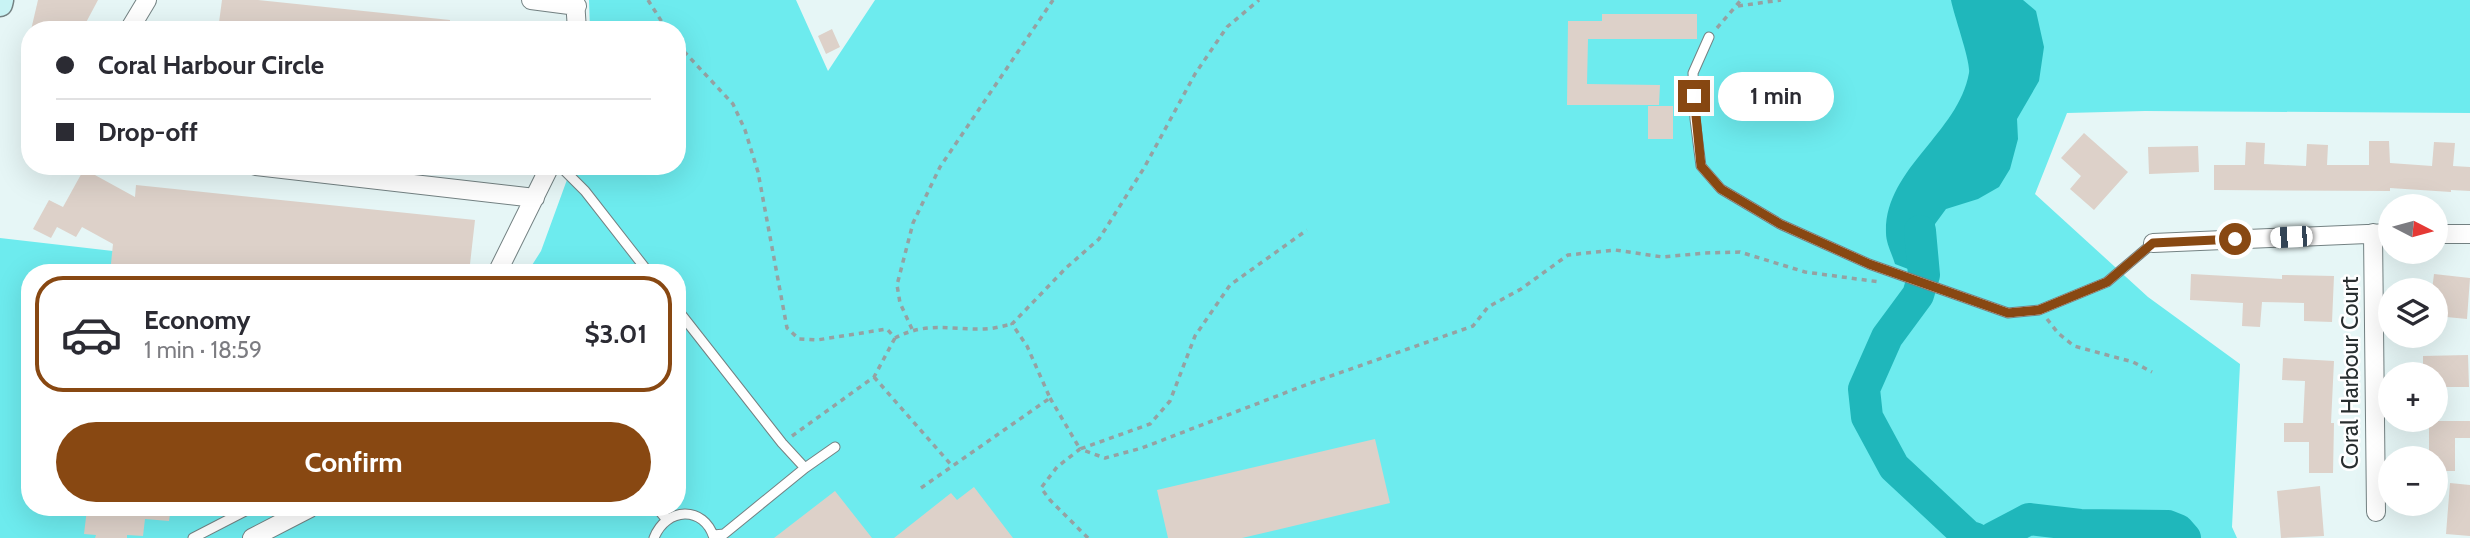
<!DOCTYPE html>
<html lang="en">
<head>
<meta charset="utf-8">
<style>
  :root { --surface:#fff; --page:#f7f7f7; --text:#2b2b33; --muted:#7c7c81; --line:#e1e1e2; --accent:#884812 }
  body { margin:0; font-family:Cabin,sans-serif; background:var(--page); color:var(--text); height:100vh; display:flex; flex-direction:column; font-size:26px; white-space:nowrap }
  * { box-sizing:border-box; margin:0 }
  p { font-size:23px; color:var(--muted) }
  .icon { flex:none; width:38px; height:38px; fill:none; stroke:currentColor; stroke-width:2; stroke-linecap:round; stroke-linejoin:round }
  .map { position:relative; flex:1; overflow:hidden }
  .panel { position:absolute; left:21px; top:264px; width:665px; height:252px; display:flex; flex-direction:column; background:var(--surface); border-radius:28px; box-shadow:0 7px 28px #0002 }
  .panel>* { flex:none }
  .banner { position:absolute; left:21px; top:21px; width:665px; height:154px; border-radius:28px; box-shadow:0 7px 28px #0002; display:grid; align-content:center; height:154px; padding:0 35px; background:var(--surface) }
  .needle { width:46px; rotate:96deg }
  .tools { position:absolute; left:2378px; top:194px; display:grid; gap:14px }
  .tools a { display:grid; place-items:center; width:70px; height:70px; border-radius:50%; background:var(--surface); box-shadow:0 7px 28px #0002; font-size:35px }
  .end { position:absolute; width:32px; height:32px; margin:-16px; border:9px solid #884812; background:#fff; box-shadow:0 0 0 4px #fff }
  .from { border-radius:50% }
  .bubble { position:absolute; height:49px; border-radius:24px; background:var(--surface); box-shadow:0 7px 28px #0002; font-size:23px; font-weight:700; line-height:49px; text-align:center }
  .car { position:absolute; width:21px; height:42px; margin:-21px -10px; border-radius:9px; box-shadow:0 0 5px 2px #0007; background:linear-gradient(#fff 24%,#345 0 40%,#fff 0 76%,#345 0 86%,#fff 0) }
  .banner b { display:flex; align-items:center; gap:24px; height:66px; font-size:26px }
  .banner b+b { border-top:2px solid var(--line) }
  .banner i { width:18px; height:18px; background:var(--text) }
  ul { padding:12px 0 0; list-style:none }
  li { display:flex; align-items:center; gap:21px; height:116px; margin:0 14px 10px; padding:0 21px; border:4px solid transparent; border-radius:28px }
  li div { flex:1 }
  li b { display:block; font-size:26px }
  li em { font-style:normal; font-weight:700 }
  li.selected { border-color:var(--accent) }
  li>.icon { width:63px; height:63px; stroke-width:1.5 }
  .primary-button { display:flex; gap:14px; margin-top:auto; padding:14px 35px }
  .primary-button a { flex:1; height:80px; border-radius:42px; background:var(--accent); color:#fff; font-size:28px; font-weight:700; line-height:80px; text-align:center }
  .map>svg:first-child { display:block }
</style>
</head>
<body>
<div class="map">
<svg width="2470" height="538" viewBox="0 0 2470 538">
  <rect width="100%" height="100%" fill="#e6f6f6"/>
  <path fill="#6debee" d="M 589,0 L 796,0 L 828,71 L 875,0 L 2470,0 L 2470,113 L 2145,111 L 2067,113 L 2035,194 L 2148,297 L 2240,364 L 2232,527 L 2237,538 L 0,538 L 0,238 L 304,273 L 30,273 L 30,508 L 677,508 L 677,273 L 527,273 L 541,251 L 572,166 L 677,166 L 677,30 L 590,30 Z"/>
  <path fill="#1fb7bb" d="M 1951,0 L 2023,0 L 2036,11 L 2044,47 L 2039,81 L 2017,119 L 2018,139 L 2010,169 L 1999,187 L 1978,199 L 1946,209 L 1935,224 L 1937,268 L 1929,277 L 1895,264 C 1892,254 1886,243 1886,233 C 1884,169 1958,134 1969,73 C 1971,62 1954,16 1951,0 Z"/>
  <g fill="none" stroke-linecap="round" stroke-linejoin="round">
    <path stroke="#1fb7bb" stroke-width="32" d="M 1920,231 L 1924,275 L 1918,295 L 1887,337 L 1864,389 L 1867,417 L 1894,467 L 1969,537 L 1974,538
      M 1993,538 L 2029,519 L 2080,525 L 2168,526 L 2178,530 L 2185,538"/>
  </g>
  <path fill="#ddd1c9" d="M 38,0 L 98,0 L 82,30 L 31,30 Z
    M 222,0 L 258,0 L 450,20 L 450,30 L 218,30 Z
    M 1602,14 L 1697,14 L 1697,39 L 1588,39 L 1587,84 L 1660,85 L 1659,105 L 1567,105 L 1568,21 L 1602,21 Z
    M 832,29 L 840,47 L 826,54 L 818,36 Z
    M 1648,106 L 1673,106 L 1673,139 L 1648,139 Z
    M 2084,133 L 2128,172 L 2094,210 L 2070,189 L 2081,176 L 2061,158 Z
    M 2369,141 L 2389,141 L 2390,163 L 2432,166 L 2434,142 L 2455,143 L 2453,166 L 2470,167 L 2470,191 L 2451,190 L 2451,192 L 2390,188 L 2390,191 L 2214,190 L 2214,165 L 2245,165 L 2246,142 L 2265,143 L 2264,164 L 2306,166 L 2307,144 L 2328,145 L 2327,165 L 2369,165 Z
    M 2198,146 L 2199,172 L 2149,174 L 2148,147 Z
    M 84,169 L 135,197 L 136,185 L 475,220 L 469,273 L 110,273 L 113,244 L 82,227 L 76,237 L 57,227 L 51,238 L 33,229 L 49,200 L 63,207 Z
    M 2191,274 L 2282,279 L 2282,275 L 2334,276 L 2332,322 L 2304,321 L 2304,303 L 2262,302 L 2260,327 L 2242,326 L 2243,303 L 2190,300 Z
    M 2434,274 L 2470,278 L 2467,319 L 2436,316 L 2436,290 L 2432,290 Z
    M 2468,355 L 2469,387 L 2436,387 L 2436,374 L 2423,374 L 2423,356 Z
    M 2283,358 L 2334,361 L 2331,423 L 2334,423 L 2333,473 L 2309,473 L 2309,442 L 2284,442 L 2284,423 L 2303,423 L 2305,381 L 2282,380 Z
    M 2429,421 L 2470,421 L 2470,438 L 2455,438 L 2455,471 L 2436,471 L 2436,458 L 2429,458 Z
    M 1375,439 L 1390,503 L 1242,538 L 1168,538 L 1157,490 Z
    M 2450,483 L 2470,485 L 2470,536 L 2446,534 Z
    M 2320,486 L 2324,536 L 2281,538 L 2277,491 Z
    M 974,487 L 1013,538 L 894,538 L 951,493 L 957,500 Z
    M 835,491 L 872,538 L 774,538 Z
    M 93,508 L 171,508 L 169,521 L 145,519 L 143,536 L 127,535 L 127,538 L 95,538 L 96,535 L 84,534 L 87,509 L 92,510 Z"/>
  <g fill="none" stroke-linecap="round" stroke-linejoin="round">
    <g stroke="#748283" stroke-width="11">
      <path id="lane" d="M 1709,37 L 1693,73 L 1695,119 L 1701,166 L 1721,189 L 1780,224 L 1869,264 L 2008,313 L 2039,310 L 2107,282 L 2153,243
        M 560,166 L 585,191 L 649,273
        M 677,309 L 782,443 L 805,468 L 835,447
        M 657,508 L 666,519
        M 714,535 L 724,534 L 805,468
        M 193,538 L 251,508
        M 654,538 C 666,507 704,505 714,538"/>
    </g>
    <g stroke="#748283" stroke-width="20">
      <path id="street" d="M 531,0 L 577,6
        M 575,0 L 577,30
        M 129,30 L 147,0
        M 256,166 L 535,198
        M 2373,233 L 2376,512
        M 2436,234 L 2470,234
        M 2153,243 L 2390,233
        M 497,273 L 550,166
        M 252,538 L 310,508"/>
    </g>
    <g stroke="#748283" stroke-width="27">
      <path id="secondary" d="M 0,4 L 1,0"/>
    </g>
    <path stroke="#95a1a2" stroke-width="3.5" stroke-dasharray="5 5" stroke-linecap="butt" d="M 648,0 L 667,30
      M 1738,6 L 1781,0
      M 1717,28 L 1741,0
      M 677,44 L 733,104 L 745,130 L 758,172 L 787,328 L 799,339 L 817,340 L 887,329 L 895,338 C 928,321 949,330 984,329 C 993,329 1003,326 1012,324
      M 2047,319 L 2058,333 L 2074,346 L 2133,362 L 2152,372
      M 912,329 L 900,303 L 897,285 L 913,223 L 940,167 L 1053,0
      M 874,377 L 953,467
      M 1050,398 L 1080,449 L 1150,424 L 1170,401 L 1195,336 L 1230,285 L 1307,230
      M 792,436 L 874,377 L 895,338
      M 921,488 L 1050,398 L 1027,346 L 1012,324 L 1066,268 L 1099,239 L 1144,168 L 1195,74 L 1227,27 L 1259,0
      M 1088,538 L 1050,500 L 1041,488 L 1057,467 L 1080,449 L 1105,458 L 1142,448 L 1308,384 L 1473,326 L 1488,307 L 1521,289 L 1568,255 L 1615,250 L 1663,257 L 1705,253 L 1740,252 L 1805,272 L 1880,282"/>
    <use href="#lane" stroke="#fff" stroke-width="9"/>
    <use href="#street" stroke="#fff" stroke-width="18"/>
    <use href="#secondary" stroke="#c8f3f4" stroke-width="24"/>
  </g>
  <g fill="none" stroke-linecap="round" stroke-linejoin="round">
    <path stroke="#884812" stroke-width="9" d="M 1694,96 L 1701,166 L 1721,189 L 1780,224 L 1869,264 L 2008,313 L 2039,310 L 2107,282 L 2153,243 L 2235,239"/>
  </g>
  <g text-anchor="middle" stroke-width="5" stroke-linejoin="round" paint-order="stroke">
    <g font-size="23" fill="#282e2f" stroke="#fff">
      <text transform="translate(2350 373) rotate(-90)" y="8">Coral Harbour Court</text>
    </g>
  </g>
</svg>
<div class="tools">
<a><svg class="needle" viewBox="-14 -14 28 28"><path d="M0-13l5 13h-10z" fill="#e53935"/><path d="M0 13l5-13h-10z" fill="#7c7c81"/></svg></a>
<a><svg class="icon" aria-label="layers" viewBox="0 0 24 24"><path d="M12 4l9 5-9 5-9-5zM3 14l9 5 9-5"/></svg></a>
<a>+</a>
<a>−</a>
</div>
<i class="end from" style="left:2235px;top:239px"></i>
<i class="end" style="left:1694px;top:96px"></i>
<div class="bubble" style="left:1718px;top:72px;width:116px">1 min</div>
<i class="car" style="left:2291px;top:237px;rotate:267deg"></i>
<div class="banner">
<b><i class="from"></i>Coral Harbour Circle</b>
<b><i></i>Drop-off</b>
</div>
<section class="panel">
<ul>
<li class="selected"><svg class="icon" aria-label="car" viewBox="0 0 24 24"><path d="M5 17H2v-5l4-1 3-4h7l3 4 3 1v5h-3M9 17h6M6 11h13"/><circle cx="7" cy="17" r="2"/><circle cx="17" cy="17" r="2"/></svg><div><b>Economy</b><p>1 min · 18:59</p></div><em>$3.01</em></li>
</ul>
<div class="primary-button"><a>Confirm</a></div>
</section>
</div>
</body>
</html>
